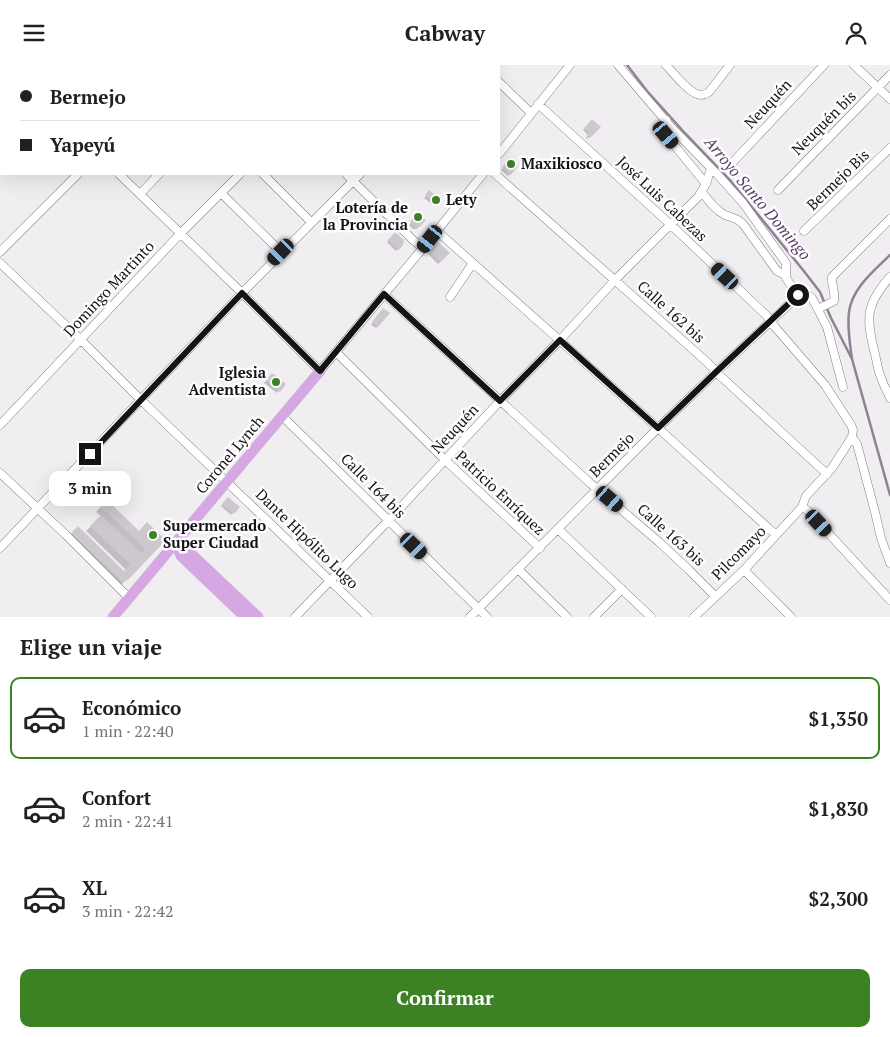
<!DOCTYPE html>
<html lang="es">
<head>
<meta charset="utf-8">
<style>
  :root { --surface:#fff; --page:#f2f2f2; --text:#202124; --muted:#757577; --line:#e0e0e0; --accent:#3d8125 }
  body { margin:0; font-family:"PT Serif",serif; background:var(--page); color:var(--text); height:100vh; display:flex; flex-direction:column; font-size:19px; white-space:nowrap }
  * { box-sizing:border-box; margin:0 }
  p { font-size:16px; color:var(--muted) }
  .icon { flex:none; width:28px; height:28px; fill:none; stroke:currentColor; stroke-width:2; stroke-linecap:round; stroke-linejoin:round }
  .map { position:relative; height:552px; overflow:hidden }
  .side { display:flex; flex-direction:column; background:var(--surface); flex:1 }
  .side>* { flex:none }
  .banner { position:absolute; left:0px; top:0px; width:500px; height:110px; box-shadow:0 5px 20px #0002; display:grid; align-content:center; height:110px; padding:0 20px; background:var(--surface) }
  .end { position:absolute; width:22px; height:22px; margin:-11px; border:6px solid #141315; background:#fff; box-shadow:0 0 0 2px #fff }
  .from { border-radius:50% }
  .bubble { position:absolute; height:35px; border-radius:10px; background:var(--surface); box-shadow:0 5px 20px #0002; font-size:16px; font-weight:700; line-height:35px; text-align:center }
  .car { position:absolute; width:15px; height:30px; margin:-15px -8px; border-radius:6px; box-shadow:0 0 4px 1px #0007; background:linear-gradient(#222 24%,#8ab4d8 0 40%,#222 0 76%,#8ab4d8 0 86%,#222 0) }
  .banner b { display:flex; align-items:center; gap:18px; height:48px; font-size:19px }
  .banner b+b { border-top:1px solid var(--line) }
  .banner i { width:12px; height:12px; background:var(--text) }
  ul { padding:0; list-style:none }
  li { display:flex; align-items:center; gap:15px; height:82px; margin:0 10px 8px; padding:0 10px; border:2px solid transparent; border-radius:10px }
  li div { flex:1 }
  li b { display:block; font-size:19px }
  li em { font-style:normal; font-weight:700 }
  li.current { border-color:var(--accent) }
  li>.icon { width:45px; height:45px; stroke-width:1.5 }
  h2 { padding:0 20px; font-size:22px; line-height:60px }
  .primary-button { display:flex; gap:10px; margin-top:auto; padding:10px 20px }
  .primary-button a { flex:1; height:58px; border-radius:10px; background:var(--accent); color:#fff; font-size:20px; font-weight:700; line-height:58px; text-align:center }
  header { display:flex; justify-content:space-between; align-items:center; height:65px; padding:0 20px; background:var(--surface); font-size:22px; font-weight:700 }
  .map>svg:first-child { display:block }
</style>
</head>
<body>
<header><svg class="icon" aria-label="menu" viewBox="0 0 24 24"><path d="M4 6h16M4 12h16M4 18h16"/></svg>Cabway<svg class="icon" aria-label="person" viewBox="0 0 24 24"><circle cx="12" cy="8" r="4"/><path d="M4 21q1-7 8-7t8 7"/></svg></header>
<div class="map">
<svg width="890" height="552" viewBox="0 0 890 552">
  <rect width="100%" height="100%" fill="#f1eef2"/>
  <path fill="#0003" d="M 592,56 L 599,62 L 587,74 L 586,73 L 588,70 L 583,65 Z
    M 510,95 L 517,101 L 508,111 L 501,105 Z
    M 429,127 L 438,134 L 433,140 L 424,133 Z
    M 417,150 L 424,155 L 417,164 L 413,164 L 409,160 Z
    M 395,169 L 402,180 L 396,186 L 387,177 Z
    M 439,178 L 449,188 L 438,199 L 428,189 Z
    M 381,247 L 378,261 L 376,263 L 371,260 Z
    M 272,309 L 284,319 L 277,328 L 264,318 Z
    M 228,433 L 238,442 L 231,450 L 221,441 Z
    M 106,436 L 157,483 L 121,520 L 117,521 L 67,473 L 78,463 L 124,507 L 126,505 L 86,466 L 101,451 L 96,447 Z"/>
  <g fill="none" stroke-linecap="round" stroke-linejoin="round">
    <path stroke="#908294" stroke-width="2.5" d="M 627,0 L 647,26 L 683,66 L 729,114 L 803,205 L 820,227 L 831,253 L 852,294
      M 890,190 C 874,206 852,223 849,247 C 847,262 850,279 852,294 L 890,430"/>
  </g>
  <path fill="#ccc8cd" d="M 592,54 L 601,62 L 590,73 L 587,70 L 589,67 L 584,63 Z
    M 510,93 L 518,101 L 511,110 L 502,102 Z
    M 429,125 L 440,134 L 435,139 L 425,130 Z
    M 417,148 L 426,155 L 420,162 L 416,162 L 410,157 Z
    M 395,167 L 404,175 L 403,180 L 399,185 L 388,175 Z
    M 438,177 L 450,188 L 441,197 L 429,186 Z
    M 383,243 L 390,248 L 378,262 L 372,257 Z
    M 272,308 L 286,319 L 280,327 L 266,315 Z
    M 228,432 L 240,442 L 234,449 L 222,439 Z
    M 106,434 L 139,466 L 147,457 L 166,475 L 128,515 L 123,517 L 71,468 L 78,461 L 124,506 L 130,499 L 90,461 L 101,450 L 141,488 L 145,484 L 100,441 Z"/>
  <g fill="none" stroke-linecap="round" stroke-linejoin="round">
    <g stroke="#848085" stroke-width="9">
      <path id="minor" d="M 8,0 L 9,1
        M 234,0 L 235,1
        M 481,0 L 483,1
        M 618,0 L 671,62 L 717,109 L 743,138 L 786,198 L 786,213 L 796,228 L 799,230
        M 666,0 C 673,8 691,30 701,30 C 705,30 706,29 709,27 L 730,0
        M 854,0 L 890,34
        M 49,1 L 50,0
        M 182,1 L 183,0
        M 345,1 L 347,0
        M 464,1 L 466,0
        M 499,17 L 531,48
        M 538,39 L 670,159 L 766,250 L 775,262 L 825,320 L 851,360 L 853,365 L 852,372
        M 0,50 L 1,49
        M 666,55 L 664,64 L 666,70 L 706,119
        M 499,89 L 570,0
        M 733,97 L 824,0
        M 119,109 L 242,228 L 320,306 L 423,183 L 483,109
        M 263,109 L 311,157
        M 346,109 L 413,175 L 423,183
        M 495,109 L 707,297 L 716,307 L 827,409
        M 778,125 L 890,10
        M 702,127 C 708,135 715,145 725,150 C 733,153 737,153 743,159 L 777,206 L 785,210
        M 221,128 L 281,187
        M 140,129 L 159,109
        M 437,166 L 658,363 L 776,470
        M 804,166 L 890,83
        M 0,187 L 78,109
        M 0,198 L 81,275 L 141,335 L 368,552
        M 890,212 C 865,240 866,254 875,289 C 877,297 878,307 882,315 C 884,322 888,327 890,333
        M 384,229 L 590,418 L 659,477 L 690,506 L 715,531
        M 799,230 L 808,230 L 812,233 L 827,262 L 843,322
        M 450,232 L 473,198
        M 818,244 L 834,236 C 836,228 831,220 832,212 L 890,154
        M 336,287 L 445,395 L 540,483
        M 282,351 L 487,552
        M 0,360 L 180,169 L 240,109
        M 852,372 L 832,403 L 806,431 L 802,442 L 807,445 L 890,535
        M 852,372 L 857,379 L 875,447 L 881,473 L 890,498
        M 0,408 L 66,470 L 129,533
        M 558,464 L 651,552
        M 0,483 L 242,228 L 360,109
        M 518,504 L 567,552
        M 744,505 L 791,552
        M 295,552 L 388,456 L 500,336 L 560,275 L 615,215 L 698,132 L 706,119 L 711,103
        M 470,552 L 658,363 L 716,307 L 799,230
        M 594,552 L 622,524
        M 694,552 L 744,505 L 802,442"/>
    </g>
    <g stroke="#cbcbcc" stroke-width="11">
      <path id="major" d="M 175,478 L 187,485 L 258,552
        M 175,478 L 181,491 L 245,552
        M 113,552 L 320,306"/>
    </g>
    <use href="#minor" stroke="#fff" stroke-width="8"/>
    <use href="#major" stroke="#d6a7e3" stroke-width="10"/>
  </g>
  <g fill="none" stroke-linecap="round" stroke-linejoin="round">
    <path stroke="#141315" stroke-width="6" d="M 90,389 L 242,228 L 320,306 L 384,229 L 500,336 L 560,275 L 658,363 L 716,307 L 798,230"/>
  </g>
  <g fill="#3d8125" stroke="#fefcff" stroke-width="2">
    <circle cx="511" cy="99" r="5"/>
    <circle cx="436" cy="135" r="5"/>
    <circle cx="418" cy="152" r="5"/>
    <circle cx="276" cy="317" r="5"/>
    <circle cx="153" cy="470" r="5"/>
  </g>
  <g text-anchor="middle" stroke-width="5" stroke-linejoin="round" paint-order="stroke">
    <g font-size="15" fill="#141315" stroke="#fefcff">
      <text transform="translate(768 39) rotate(-47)" y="5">Neuquén</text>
      <text transform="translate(824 58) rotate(-45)" y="5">Neuquén bis</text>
      <text transform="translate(838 115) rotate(-44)" y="5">Bermejo Bis</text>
      <text transform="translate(662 134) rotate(43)" y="5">José Luis Cabezas</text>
      <text transform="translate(109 224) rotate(-47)" y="5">Domingo Martinto</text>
      <text transform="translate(671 247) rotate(42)" y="5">Calle 162 bis</text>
      <text transform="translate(455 364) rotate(-47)" y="5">Neuquén</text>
      <text transform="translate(230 390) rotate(-50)" y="5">Coronel Lynch</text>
      <text transform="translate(612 390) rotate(-45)" y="5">Bermejo</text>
      <text transform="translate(373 421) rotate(45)" y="5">Calle 164 bis</text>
      <text transform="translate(500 428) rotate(43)" y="5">Patricio Enríquez</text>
      <text transform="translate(671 470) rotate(42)" y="5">Calle 163 bis</text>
      <text transform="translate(307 474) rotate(44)" y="5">Dante Hipólito Lugo</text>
      <text transform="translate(739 488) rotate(-45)" y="5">Pilcomayo</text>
    </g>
    <g font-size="15" font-weight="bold" fill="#141315" stroke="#fefcff" text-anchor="start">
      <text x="521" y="104">Maxikiosco</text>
      <text x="446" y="140">Lety</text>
      <text x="408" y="148" text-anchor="end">Lotería de<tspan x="408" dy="17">la Provincia</tspan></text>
      <text x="266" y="313" text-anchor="end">Iglesia<tspan x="266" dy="17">Adventista</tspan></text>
      <text x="163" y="466">Supermercado<tspan x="163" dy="17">Super Ciudad</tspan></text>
    </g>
    <g font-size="16" font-style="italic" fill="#5c3e64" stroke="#fefcff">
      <text transform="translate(758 133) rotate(50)" y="6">Arroyo Santo Domingo</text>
    </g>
  </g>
</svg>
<i class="end from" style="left:798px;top:230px"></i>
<i class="end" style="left:90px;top:389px"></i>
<div class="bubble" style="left:49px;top:406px;width:82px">3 min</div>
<i class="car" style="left:666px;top:70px;rotate:140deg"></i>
<i class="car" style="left:430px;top:174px;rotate:218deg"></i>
<i class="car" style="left:281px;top:187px;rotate:224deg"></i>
<i class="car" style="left:725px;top:211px;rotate:313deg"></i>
<i class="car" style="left:610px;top:434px;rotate:131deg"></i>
<i class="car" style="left:819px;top:458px;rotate:137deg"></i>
<i class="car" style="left:414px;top:481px;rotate:134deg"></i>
<div class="banner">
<b><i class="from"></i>Bermejo</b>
<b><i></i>Yapeyú</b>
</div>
</div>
<section class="side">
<h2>Elige un viaje</h2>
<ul>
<li class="current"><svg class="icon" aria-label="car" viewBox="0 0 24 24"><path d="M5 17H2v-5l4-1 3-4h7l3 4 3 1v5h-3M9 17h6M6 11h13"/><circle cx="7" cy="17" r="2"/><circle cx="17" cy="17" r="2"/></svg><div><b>Económico</b><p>1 min · 22:40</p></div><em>$1,350</em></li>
<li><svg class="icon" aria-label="car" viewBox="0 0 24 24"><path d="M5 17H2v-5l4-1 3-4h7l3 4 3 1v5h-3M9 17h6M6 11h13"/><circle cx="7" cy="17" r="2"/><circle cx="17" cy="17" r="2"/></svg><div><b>Confort</b><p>2 min · 22:41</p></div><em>$1,830</em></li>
<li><svg class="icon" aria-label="car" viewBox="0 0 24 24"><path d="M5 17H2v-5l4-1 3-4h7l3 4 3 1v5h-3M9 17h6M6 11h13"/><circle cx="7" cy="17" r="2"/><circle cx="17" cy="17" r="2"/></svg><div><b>XL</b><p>3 min · 22:42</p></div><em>$2,300</em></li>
</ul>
<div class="primary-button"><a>Confirmar</a></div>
</section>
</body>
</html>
